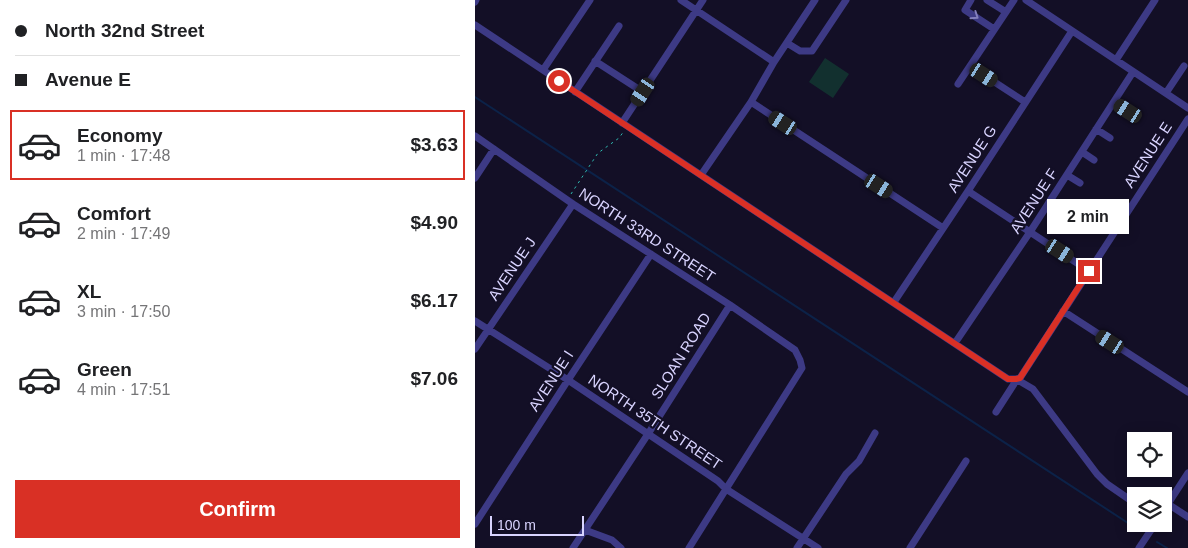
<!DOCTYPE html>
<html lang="en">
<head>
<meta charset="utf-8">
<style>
  :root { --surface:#fff; --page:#f2f2f2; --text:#202124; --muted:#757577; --line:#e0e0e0; --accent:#d93025 }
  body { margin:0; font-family:Helvetica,sans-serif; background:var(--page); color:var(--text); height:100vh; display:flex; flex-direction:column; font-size:19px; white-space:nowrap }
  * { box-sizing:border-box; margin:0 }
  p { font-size:16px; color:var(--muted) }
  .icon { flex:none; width:28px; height:28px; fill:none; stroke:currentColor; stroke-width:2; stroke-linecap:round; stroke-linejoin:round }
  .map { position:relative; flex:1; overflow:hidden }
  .details { display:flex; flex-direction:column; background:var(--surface); width:475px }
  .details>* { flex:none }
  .top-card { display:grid; align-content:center; height:110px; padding:0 15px; background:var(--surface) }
  .controls { position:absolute; left:652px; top:432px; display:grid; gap:10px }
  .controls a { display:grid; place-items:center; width:45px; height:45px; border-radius:0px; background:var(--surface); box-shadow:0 2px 12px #0003; font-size:25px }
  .scale { position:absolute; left:15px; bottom:12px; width:94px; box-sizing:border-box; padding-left:5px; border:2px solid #d9d4ff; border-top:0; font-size:14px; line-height:18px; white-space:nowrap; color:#d9d4ff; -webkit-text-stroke:4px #130f26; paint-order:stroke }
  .end { position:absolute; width:22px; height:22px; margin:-11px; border:6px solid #d93025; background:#fff; box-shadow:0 0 0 2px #fff }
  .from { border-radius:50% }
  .bubble { position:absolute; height:35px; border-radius:0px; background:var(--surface); box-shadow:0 2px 12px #0003; font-size:16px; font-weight:700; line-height:35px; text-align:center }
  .car { position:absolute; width:15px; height:30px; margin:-15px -8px; border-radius:6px; box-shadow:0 0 4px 1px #0007; background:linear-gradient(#222 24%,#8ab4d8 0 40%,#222 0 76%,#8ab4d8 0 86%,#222 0) }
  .top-card b { display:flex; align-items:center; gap:18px; height:48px; font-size:19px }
  .top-card b+b { border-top:1px solid var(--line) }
  .top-card i { width:12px; height:12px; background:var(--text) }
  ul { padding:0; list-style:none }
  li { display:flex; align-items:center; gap:15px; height:70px; margin:0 10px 8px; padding:0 5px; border:2px solid transparent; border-radius:0px }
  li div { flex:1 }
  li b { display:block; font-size:19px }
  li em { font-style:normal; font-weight:700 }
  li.current { border-color:var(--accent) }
  li>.icon { width:45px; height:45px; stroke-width:1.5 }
  .action { display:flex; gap:10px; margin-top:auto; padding:10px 15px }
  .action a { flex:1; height:58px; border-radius:0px; background:var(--accent); color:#fff; font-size:20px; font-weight:700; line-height:58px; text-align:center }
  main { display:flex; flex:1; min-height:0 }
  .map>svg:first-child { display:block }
</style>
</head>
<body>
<main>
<section class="details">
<div class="top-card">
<b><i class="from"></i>North 32nd Street</b>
<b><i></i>Avenue E</b>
</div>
<ul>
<li class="current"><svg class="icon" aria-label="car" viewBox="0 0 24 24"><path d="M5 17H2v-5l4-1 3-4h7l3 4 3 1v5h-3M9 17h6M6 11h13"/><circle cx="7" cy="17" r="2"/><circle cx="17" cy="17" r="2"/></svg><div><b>Economy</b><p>1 min · 17:48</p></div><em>$3.63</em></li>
<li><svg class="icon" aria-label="car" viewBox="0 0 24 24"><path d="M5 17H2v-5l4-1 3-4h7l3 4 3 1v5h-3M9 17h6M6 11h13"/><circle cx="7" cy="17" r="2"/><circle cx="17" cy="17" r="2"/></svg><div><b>Comfort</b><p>2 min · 17:49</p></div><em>$4.90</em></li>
<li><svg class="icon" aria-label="car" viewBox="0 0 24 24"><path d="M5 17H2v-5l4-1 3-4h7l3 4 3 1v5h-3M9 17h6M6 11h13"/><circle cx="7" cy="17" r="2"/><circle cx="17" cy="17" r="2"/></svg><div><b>XL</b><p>3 min · 17:50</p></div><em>$6.17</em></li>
<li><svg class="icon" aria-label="car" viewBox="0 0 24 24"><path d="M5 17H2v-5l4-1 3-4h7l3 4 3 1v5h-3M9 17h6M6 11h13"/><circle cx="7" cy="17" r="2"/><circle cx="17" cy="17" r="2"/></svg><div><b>Green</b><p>4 min · 17:51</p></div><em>$7.06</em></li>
</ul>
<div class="action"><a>Confirm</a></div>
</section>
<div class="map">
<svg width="713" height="548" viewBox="0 0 713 548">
  <rect width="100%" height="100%" fill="#130f26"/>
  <path fill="#12302f" d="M 350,58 L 374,74 L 358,98 L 334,82 Z"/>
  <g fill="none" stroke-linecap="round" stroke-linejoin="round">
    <path stroke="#0c2248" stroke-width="2" d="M 0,97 L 656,525
      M 682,542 L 692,548"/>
    <path stroke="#2fb8b0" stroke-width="1" stroke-dasharray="2.5 4" stroke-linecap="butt" d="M 96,194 L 123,153 L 144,138 L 149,131"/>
    <path stroke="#3d3a85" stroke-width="7" d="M 206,0 L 299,62
      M 496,0 L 490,10 L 519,29
      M 551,0 L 713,108
      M 0,2 L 1,0
      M 531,12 L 539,0
      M 0,25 L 533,379 L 541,379 L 558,389 L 622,474 L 632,484 L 661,504
      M 312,43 L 325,51 L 337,51 L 371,0
      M 641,60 L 680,0
      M 120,61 L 168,92
      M 495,66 L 550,102
      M 68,70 L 115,0
      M 483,84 L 531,12 L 512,0
      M 100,92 L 144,26
      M 691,93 L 709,66
      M 276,102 L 468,228
      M 639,102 L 653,111
      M 147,123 L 228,0
      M 621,129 L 635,138
      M 0,136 L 98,204 L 255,305 L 320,350 L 325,360 L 327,368 L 214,548
      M 607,152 L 619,160
      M 226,175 L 276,102 L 299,62 L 340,0
      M 592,175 L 605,183
      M 0,178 L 19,149
      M 493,191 L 614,271
      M 574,202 L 587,210
      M 419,302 L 493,191 L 597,31
      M 588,311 L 713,392
      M 0,321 L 93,380 L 243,481 L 251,489 L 343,548
      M 480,343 L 555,232 L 658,72
      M 0,349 L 98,204
      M 541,379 L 545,378 L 713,119
      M 521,412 L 539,384 L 541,379
      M 693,504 L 713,517
      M 689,510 L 713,473
      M 0,524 L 93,380 L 176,254
      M 110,530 L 137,540 L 146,548
      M 98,548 L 173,434 L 255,305
      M 322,548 L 371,474 L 384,461 L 400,433
      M 435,548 L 491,461
      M 664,548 L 680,524"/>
  </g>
  <defs><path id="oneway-chevron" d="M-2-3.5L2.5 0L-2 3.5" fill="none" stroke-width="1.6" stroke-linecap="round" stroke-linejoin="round" transform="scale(1.25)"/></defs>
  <use stroke="#837fbc" href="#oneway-chevron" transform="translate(500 16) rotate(34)"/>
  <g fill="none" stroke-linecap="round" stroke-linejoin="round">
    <path stroke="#d93025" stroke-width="6" d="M 84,81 L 533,379 L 541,379 L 545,378 L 614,271"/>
  </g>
  <g text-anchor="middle" stroke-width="4.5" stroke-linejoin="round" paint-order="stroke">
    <g font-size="15" fill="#d9d4ff" stroke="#130f26">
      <text transform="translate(673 155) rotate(-57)" y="5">AVENUE E</text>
      <text transform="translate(497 159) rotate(-57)" y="5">AVENUE G</text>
      <text transform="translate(559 201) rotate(-57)" y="5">AVENUE F</text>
      <text transform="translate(172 235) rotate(33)" y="5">NORTH 33RD STREET</text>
      <text transform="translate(37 269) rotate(-56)" y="5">AVENUE J</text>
      <text transform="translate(206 356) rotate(-58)" y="5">SLOAN ROAD</text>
      <text transform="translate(76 381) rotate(-57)" y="5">AVENUE I</text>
      <text transform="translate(180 422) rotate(34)" y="5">NORTH 35TH STREET</text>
    </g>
  </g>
</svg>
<div class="controls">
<a><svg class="icon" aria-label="locate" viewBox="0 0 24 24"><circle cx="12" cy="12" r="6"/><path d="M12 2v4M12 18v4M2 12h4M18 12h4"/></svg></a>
<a><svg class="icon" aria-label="layers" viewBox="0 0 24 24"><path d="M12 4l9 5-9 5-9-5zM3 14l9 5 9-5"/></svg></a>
</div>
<div class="scale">100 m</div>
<i class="end from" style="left:84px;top:81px"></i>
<i class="end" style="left:614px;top:271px"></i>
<div class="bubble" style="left:572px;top:199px;width:82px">2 min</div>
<i class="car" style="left:509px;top:75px;rotate:123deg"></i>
<i class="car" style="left:168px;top:92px;rotate:213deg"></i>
<i class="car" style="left:653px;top:111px;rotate:302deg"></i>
<i class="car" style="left:308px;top:123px;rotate:303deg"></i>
<i class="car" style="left:404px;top:186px;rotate:123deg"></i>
<i class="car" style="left:585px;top:251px;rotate:123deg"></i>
<i class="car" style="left:635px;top:342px;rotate:302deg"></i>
</div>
</main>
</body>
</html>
